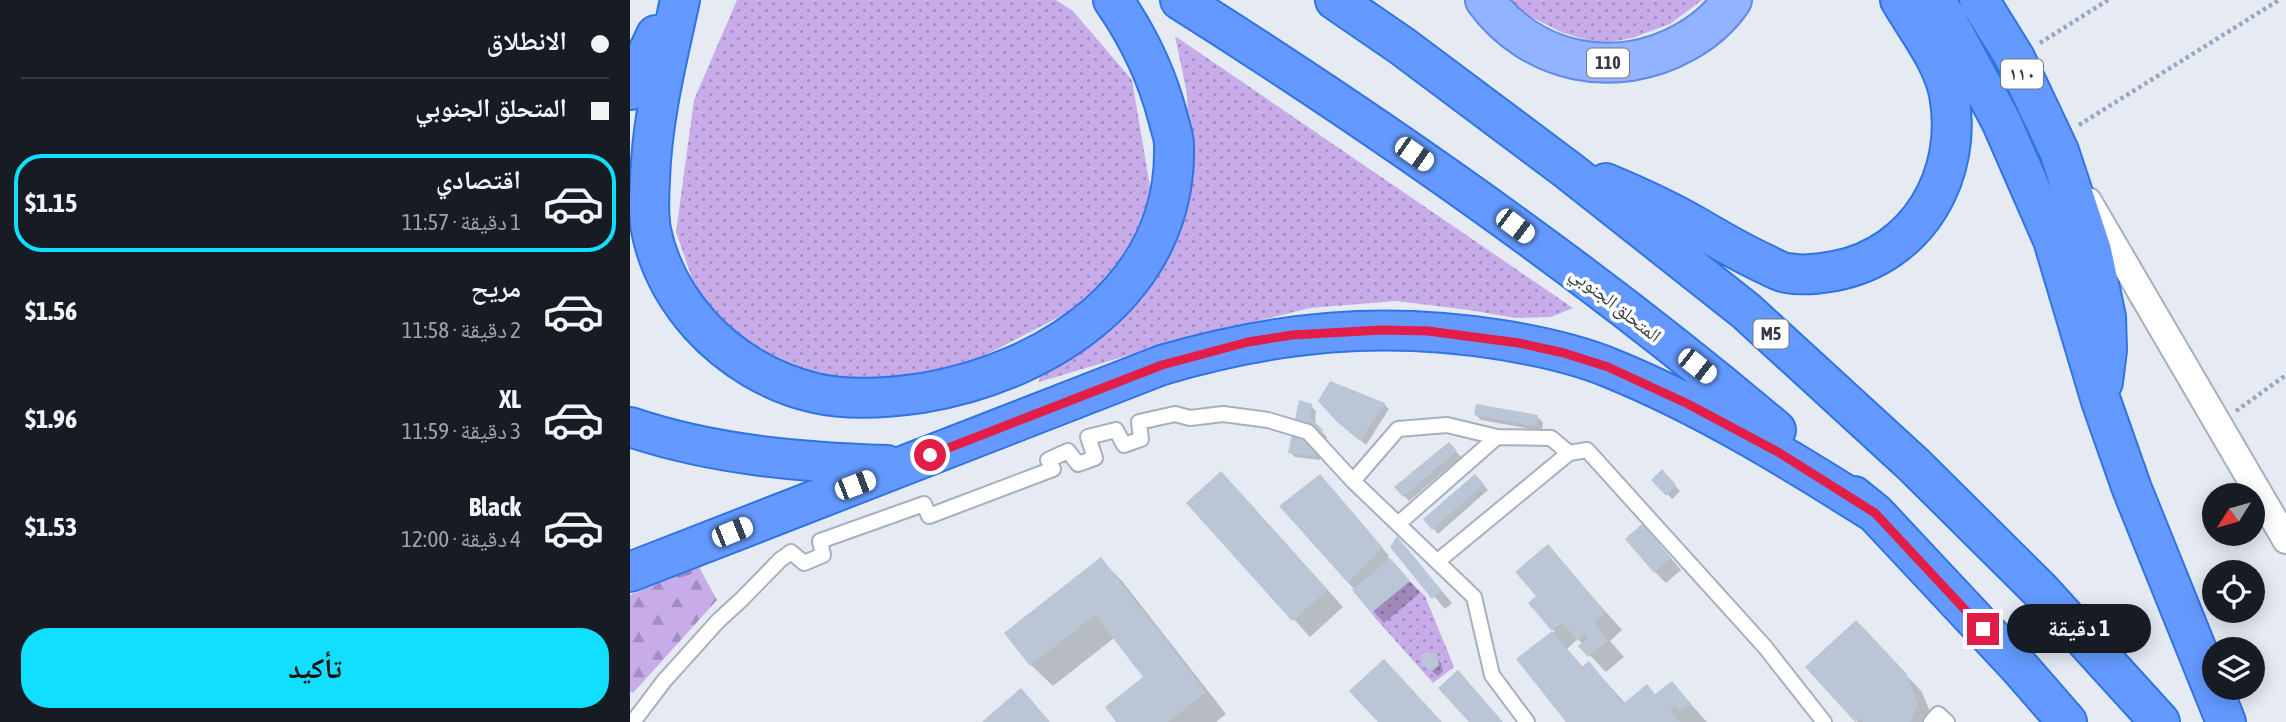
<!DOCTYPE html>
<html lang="ar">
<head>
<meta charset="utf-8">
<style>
  :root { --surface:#171b24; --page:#242831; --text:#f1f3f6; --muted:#9ea1a6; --line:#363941; --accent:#10dfff }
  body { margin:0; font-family:"Asap Condensed","Noto Naskh Arabic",sans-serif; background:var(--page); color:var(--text); direction:rtl; height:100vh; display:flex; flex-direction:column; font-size:26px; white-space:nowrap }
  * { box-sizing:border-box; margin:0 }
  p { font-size:23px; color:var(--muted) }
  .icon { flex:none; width:38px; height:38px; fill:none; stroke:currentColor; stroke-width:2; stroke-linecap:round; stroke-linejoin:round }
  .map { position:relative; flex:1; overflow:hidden; direction:ltr }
  .details { display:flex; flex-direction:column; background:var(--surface); width:630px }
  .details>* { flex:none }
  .guide { display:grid; align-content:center; height:154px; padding:0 21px; background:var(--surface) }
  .needle { width:46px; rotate:233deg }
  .controls { position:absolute; left:1572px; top:483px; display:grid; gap:14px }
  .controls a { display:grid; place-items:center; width:63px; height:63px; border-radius:50%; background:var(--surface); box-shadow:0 4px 18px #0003; font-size:35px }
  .end { position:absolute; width:32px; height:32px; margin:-16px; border:9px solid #e11d48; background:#fff; box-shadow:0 0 0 4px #fff }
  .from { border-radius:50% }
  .bubble { position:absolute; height:49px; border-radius:24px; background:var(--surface); box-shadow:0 4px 18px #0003; font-size:23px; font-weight:700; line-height:49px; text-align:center; direction:rtl }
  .car { position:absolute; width:21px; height:42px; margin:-21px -10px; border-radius:9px; box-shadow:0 0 5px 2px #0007; background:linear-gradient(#fff 24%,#345 0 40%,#fff 0 76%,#345 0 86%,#fff 0) }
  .guide b { display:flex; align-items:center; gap:24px; height:66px; font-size:26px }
  .guide b+b { border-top:2px solid var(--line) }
  .guide i { width:18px; height:18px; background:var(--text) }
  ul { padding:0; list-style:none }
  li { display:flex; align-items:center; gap:21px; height:98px; margin:0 14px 10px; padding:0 7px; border:4px solid transparent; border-radius:28px }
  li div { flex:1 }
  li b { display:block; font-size:26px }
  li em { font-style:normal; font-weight:700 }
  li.on { border-color:var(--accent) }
  li>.icon { width:63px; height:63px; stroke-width:1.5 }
  .cta { display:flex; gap:14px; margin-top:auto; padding:14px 21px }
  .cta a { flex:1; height:80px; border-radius:28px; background:var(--accent); color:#111; font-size:28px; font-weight:700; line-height:80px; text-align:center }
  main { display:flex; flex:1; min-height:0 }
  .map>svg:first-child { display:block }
</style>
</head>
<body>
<main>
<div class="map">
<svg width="1656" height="722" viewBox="0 0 1656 722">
  <defs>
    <pattern id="grass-dots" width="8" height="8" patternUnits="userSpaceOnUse" patternTransform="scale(1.75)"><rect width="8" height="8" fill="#c7ace9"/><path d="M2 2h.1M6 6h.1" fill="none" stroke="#a28dbf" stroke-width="1.8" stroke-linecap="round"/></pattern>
    <pattern id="forest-firs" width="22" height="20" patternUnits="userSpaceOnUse" patternTransform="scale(1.75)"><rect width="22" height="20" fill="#c7ace9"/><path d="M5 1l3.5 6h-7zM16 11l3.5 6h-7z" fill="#a28dbf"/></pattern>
  </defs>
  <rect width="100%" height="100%" fill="#e5eaf3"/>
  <path fill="url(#grass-dots)" d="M 107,0 L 426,0 L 443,11 L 502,80 L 524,210 L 472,295 L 328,369 L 187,385 L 76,318 L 46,232 L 64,100 Z
    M 880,0 L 1072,0 L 1040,24 L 1002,38 L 970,44 L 931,32 L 885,9 Z
    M 545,36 L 943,308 L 921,317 L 885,318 L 839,310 L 766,301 L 680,308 L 543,342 L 409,382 L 410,371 L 440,355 L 512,299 L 539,252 L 559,152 L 557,94 Z
    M 780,581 L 795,596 L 824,667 L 803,683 L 741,613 Z"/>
  <path fill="url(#forest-firs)" d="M 69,567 L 87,600 L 3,693 L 0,691 L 0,595 Z"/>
  <path fill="#0003" d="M 701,383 L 754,404 L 759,409 L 736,445 L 714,427 Z
    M 681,406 L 686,411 L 685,425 L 697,437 L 690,460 L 665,457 L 660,452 Z
    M 846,415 L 907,417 L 913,422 L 912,431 L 851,420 Z
    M 819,444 L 831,457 L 779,501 L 766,487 Z
    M 1032,472 L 1050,491 L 1042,499 L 1024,480 Z
    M 845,476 L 858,490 L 808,534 L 803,528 Z
    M 607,490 L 713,607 L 680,637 L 558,503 Z
    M 713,502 L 759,556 L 758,558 L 790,593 L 754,623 L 710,573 Z
    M 1024,538 L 1051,570 L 1036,583 L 1025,572 Z
    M 767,539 L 822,603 L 815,609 L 762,547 Z
    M 917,546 L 992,630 L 980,641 L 994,657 L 976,672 L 951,646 L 953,645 L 948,639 L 937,649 L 954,668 L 959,663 L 996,704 L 1026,696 L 1042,683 L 1077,722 L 939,722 L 888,659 L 925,631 L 900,603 L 908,596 Z
    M 55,550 L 62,574 L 48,578 L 43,573 Z
    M 470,559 L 492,581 L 596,714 L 586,722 L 488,722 L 515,678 L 484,638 L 423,686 L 401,665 L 376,633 Z
    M 1242,639 L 1292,692 L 1304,722 L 1228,722 L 1177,667 Z
    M 806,657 L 811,663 L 813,671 L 808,676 L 794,665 Z"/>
  <path fill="#bac5d5" d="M 700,381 L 755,403 L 730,441 L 707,422 L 688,401 Z
    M 669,400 L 682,404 L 681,418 L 693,430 L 685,456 L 658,453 Z
    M 846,404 L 908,415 L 907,427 L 844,415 Z
    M 819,442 L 827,451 L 773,497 L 764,487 Z
    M 1032,469 L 1046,485 L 1036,496 L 1021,480 Z
    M 591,471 L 698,590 L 662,621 L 556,503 Z
    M 690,474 L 753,548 L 718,583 L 649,506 Z
    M 845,474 L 854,484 L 802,530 L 793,519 Z
    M 1012,524 L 1041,558 L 1024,573 L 995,539 Z
    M 767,536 L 812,591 L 802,599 L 760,547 Z
    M 918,544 L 976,613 L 964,623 L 978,640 L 958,657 L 948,646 L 958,638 L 954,634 L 947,640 L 932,623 L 922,631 L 898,603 L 906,596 L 885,572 Z
    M 471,557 L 576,692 L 538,722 L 486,722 L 475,707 L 513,677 L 465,615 L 400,666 L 374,633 Z
    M 760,558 L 780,581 L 741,613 L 722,590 Z
    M 1226,620 L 1276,673 L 1288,704 L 1281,722 L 1233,722 L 1231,719 L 1225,722 L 1175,667 Z
    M 922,631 L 952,667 L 959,661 L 993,704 L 1017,684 L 1025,694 L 1042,681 L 1061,704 L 1051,712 L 1045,705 L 1040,710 L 1050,722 L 936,722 L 886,659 Z
    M 796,652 L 807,655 L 809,665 L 802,671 L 792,666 L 791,655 Z
    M 754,659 L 812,722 L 748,722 L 719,691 Z
    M 828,670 L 873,722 L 839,722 L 808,688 Z
    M 391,688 L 420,722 L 352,722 Z"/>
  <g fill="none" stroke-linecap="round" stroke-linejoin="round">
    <g stroke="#a7b0bf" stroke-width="18">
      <path id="service" d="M 723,481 L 768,429 L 817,425 L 867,437
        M 768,524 L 867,437 L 921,438 L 939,453
        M 808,561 L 939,453 L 957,450 L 1135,647 L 1194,722
        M 3,722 L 34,681 L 88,621 L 112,599 L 150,560 L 161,552 L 174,563 L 193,555 L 190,541 L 294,504 L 299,516 L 423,469 L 418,460 L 438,451 L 448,464 L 465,458 L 458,437 L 486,430 L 494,445 L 511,439 L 509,422 L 545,414 L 560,418 L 593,414 L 638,420 L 678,432 L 723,481 L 844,597 L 862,675 L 897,722
        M 1301,722 L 1308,714 L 1317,722"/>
    </g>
    <g stroke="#a7b0bf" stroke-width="30">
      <path id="minor" d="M 1458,201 L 1656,540"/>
    </g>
    <g stroke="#5f8ae8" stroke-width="42">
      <path id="primary" d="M 855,0 C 902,64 986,81 1055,42 C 1073,32 1090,18 1102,0"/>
    </g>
    <g stroke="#3074e3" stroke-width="42">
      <path id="motorway" d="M 50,0 C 37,60 22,118 20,179 C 19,196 18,213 21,230 C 28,265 46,298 70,325 C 100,358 141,383 185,393 C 220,401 258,398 292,393 C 419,372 548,288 544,145 C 544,136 540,127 538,118 C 527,75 508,36 483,0
        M 550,0 C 757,131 959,272 1146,430
        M 705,0 L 772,46 L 939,171 L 1116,311 L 1284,465 L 1410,590 L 1530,722
        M 1306,0 L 1371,121 L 1423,240 L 1471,401 L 1502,489 L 1596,722
        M 1349,0 L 1385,58 L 1429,151 L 1462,251 L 1476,317 L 1477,350 L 1473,382
        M 0,90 L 26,35
        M 976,183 C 1007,196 1038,210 1067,227 C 1089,240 1110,252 1133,263 C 1140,266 1149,272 1157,273 C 1173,276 1189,274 1205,271 C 1288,255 1334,175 1319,94 C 1312,60 1287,29 1270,0
        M 0,427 C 83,455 169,462 257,465
        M 1224,496 L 1245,513 L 1390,668 L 1437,722
        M 0,572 L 532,365 C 648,331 752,321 872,340 C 908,346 946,354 980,368 C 1074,406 1159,459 1245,513"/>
    </g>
    <path stroke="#98a7c1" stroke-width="4.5" stroke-dasharray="3.5 3.5" stroke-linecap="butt" d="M 1410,43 L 1478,0
      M 1449,125 L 1649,0
      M 1606,411 L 1656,375"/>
    <use href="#service" stroke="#fff" stroke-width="14"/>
    <use href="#minor" stroke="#fff" stroke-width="26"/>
    <use href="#primary" stroke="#92b3ff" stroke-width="38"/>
    <use href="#motorway" stroke="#649aff" stroke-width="38"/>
  </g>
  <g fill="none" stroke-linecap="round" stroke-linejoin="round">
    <path stroke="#e11d48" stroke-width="9" d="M 300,455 L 532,365 L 618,342 L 662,335 L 752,330 L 798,331 L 889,343 L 934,353 L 978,367 L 1058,404 L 1148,452 L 1245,513 L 1353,629"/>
  </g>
  <g text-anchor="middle" stroke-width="7" stroke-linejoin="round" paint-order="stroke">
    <g fill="#fff" stroke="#71767e" stroke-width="2">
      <rect x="957" y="48.5" width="42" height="29" rx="5"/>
      <rect x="1371" y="59.5" width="42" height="29" rx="5"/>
      <rect x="1123.5" y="319.5" width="35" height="29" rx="5"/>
    </g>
    <g font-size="18" font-weight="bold" fill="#343b46">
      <text x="978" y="69">110</text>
      <text x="1392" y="80">١١٠</text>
      <text x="1141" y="340">M5</text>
    </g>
    <g font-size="19" fill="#343b46" stroke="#fff">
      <text transform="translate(986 304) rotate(38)" y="7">المتحلق الجنوبي</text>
    </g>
  </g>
</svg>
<div class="controls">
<a><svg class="needle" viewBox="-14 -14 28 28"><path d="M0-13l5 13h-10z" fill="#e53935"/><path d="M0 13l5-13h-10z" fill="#9ea1a6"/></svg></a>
<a><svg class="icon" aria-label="locate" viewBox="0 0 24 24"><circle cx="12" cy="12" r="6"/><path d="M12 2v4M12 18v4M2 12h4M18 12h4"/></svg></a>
<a><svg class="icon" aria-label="layers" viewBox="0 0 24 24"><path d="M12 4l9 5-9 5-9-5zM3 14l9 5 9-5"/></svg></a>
</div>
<i class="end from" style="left:300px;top:455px"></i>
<i class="end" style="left:1353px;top:629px"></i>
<div class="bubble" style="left:1377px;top:604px;width:144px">1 دقيقة</div>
<i class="car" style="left:784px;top:154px;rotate:125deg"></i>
<i class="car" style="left:885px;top:226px;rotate:127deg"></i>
<i class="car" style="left:1067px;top:366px;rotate:128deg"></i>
<i class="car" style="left:225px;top:485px;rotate:69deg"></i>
<i class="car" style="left:102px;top:532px;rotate:68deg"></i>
</div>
<section class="details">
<div class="guide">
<b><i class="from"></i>الانطلاق</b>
<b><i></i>المتحلق الجنوبي</b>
</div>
<ul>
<li class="on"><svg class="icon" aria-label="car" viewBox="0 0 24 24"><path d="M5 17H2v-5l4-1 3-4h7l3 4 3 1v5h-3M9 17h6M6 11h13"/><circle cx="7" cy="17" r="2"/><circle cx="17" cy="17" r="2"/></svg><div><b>اقتصادي</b><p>1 دقيقة · 11:57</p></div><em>$1.15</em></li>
<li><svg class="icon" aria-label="car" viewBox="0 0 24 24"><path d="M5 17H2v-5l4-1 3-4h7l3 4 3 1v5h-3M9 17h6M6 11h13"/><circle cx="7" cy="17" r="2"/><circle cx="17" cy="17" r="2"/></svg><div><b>مريح</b><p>2 دقيقة · 11:58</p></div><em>$1.56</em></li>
<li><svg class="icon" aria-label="car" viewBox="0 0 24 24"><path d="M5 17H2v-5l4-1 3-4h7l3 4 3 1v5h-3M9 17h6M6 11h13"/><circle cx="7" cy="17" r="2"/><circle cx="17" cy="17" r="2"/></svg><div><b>XL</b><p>3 دقيقة · 11:59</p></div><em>$1.96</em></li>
<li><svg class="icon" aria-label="car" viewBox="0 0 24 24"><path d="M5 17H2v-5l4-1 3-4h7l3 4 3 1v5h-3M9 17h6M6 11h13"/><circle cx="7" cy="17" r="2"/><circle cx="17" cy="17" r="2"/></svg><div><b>Black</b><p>4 دقيقة · 12:00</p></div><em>$1.53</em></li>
</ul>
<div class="cta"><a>تأكيد</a></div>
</section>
</main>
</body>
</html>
